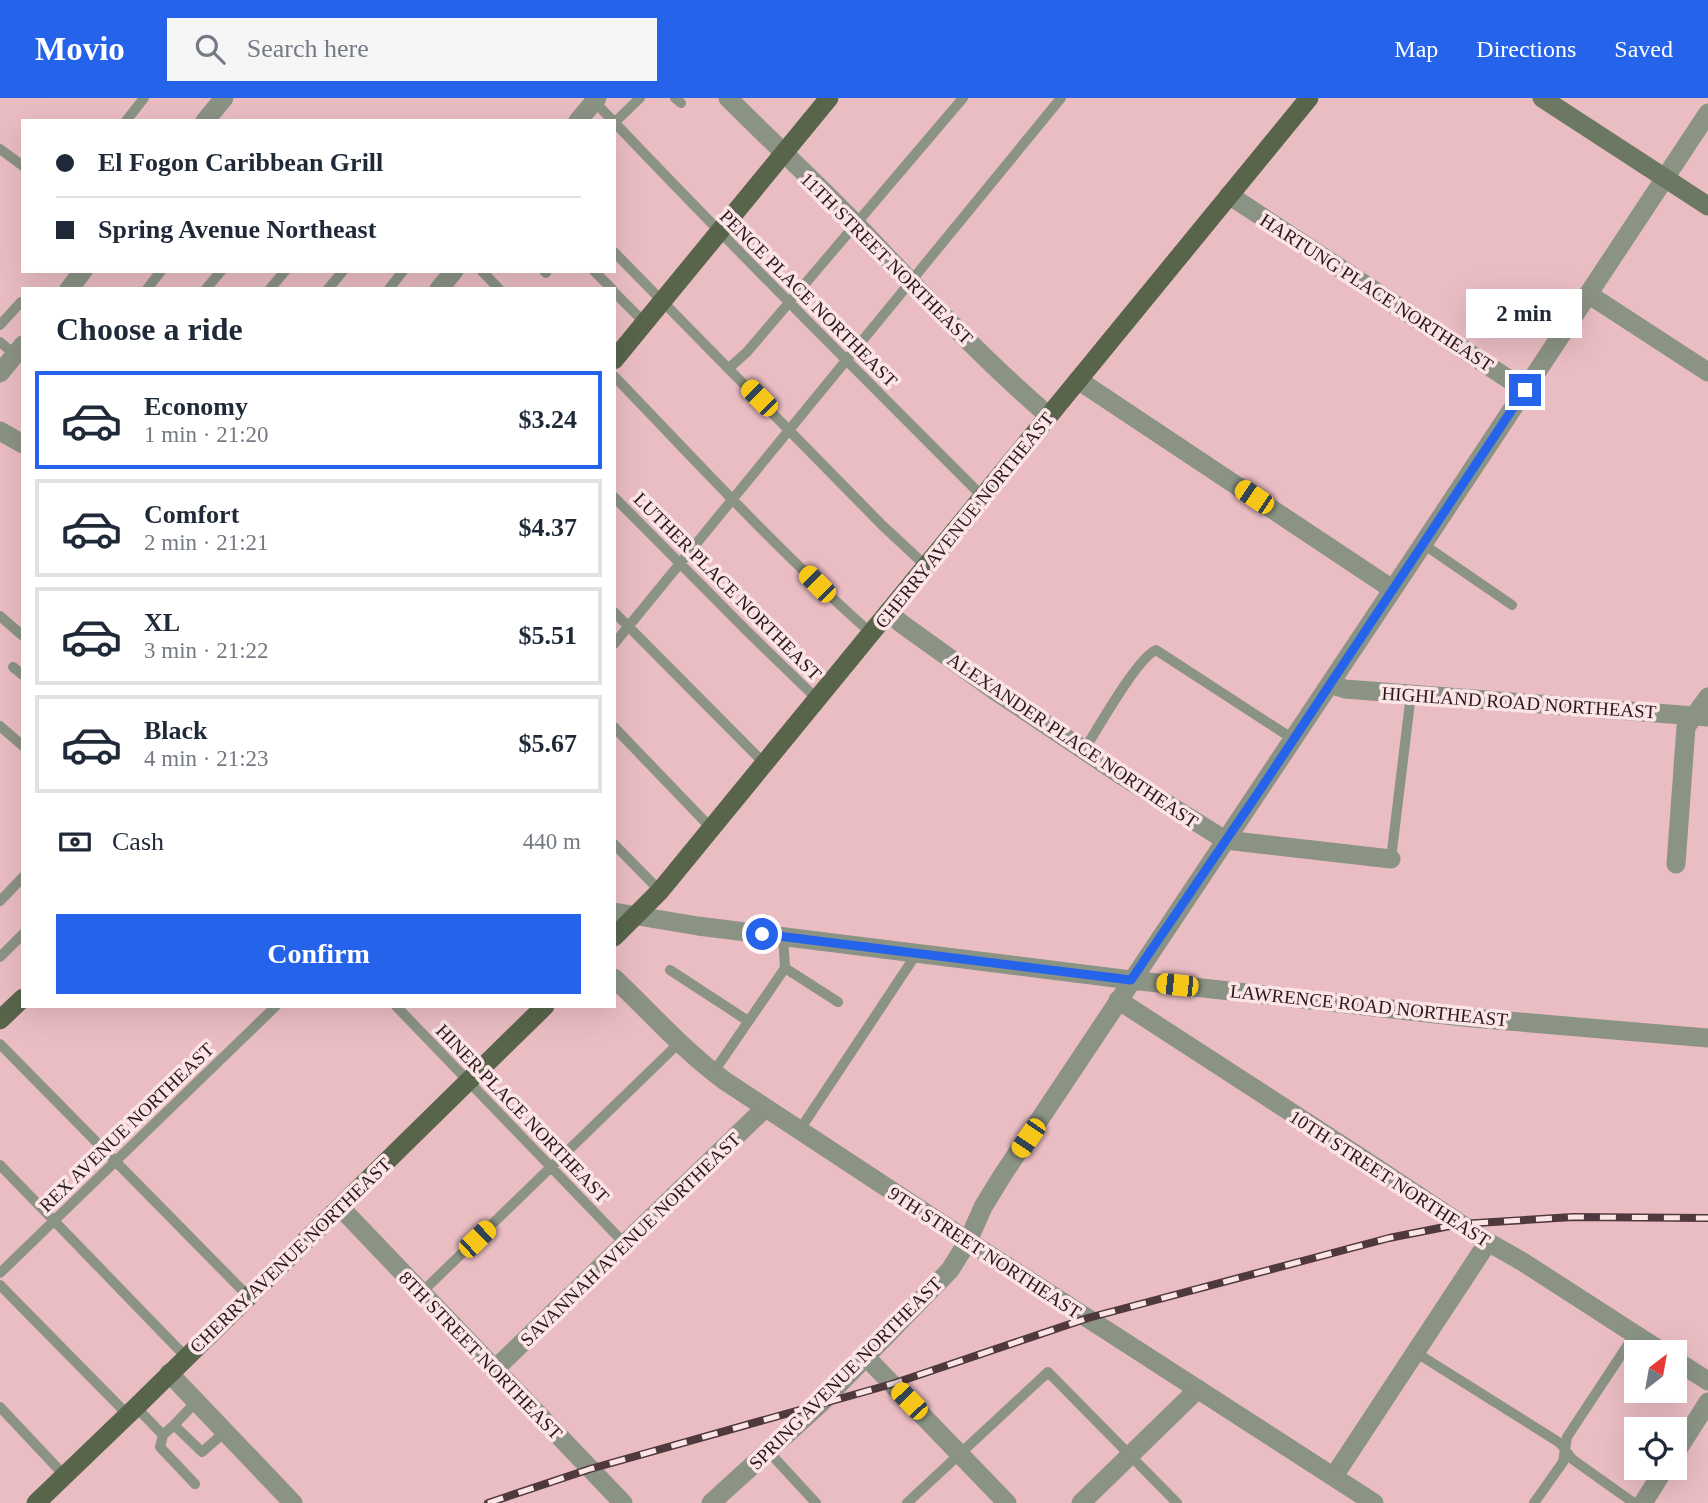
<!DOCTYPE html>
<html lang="en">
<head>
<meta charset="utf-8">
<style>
  :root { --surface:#fff; --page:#f6f6f7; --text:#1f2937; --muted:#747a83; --line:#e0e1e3; --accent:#2563eb }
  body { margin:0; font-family:Georgia,serif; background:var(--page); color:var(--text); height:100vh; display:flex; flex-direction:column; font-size:26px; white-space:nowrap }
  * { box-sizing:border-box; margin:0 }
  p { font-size:23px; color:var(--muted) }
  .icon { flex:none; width:38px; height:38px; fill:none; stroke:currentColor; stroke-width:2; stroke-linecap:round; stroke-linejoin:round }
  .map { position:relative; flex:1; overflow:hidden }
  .sheet { position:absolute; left:21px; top:189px; width:595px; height:721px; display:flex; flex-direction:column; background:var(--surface); border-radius:0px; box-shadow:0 7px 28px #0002 }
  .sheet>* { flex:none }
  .hud { position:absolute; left:21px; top:21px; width:595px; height:154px; border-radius:0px; box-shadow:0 7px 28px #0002; display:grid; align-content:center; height:154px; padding:0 35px; background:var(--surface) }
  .needle { width:46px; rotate:31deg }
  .buttons { position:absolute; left:1624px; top:1242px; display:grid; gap:14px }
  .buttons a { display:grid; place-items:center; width:63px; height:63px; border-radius:0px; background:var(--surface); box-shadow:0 7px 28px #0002; font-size:35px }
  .end { position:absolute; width:32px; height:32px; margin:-16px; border:9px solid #2563eb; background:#fff; box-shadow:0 0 0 4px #fff }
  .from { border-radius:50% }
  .bubble { position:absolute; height:49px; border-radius:0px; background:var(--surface); box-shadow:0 7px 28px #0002; font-size:23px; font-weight:600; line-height:49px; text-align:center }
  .car { position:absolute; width:21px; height:42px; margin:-21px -10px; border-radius:9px; box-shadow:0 0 5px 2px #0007; background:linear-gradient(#f5c518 24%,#345 0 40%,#f5c518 0 76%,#345 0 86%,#f5c518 0) }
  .hud b { display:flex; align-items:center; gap:24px; height:66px; font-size:26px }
  .hud b+b { border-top:2px solid var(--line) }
  .hud i { width:18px; height:18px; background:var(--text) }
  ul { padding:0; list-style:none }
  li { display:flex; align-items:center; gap:21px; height:98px; margin:0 14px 10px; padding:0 21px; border:4px solid var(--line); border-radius:0px }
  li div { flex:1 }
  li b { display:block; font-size:26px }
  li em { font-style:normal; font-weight:600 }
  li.active { border-color:var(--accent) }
  li>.icon { width:63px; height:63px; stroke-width:1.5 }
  h2 { padding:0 35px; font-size:32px; line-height:84px }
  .pay { display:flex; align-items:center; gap:18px; height:77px; padding:0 35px; font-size:26px }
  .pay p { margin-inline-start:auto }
  .cta { display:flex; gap:14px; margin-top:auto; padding:14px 35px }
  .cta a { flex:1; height:80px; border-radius:0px; background:var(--accent); color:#fff; font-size:28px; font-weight:600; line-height:80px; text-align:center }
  header { display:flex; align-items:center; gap:42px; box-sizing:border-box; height:98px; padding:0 35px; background:var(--accent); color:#fff }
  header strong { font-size:33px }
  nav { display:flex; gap:38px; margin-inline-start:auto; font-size:24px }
  .search { width:490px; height:63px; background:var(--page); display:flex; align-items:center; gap:18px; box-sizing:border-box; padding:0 24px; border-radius:0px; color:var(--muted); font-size:26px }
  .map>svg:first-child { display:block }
</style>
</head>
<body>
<header>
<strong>Movio</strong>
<div class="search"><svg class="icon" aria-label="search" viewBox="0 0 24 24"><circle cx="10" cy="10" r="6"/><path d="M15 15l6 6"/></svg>Search here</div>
<nav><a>Map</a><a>Directions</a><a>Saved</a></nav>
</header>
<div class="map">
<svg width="1708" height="1405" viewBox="0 0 1708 1405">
  <rect width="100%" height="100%" fill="#eabdc3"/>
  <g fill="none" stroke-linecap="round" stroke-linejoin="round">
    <path stroke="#8b9384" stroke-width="10" d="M 675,0 L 681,5
      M 594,3 L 613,23
      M 126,23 L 144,0
      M 614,24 C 735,151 859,275 983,399
      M 615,24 L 640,0
      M 0,51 L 23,68
      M 614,154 L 882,427 L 926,468
      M 482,173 L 499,191
      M 544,173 L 546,175
      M 594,173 L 612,191
      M 147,191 L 161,173
      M 206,191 L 221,173
      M 270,191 L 285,173
      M 328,191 L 343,173
      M 389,191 L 403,173
      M 614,194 L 645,225
      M 0,227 L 21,204 L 23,205
      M 0,244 L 15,257
      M 729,270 L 747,254 L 963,0
      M 614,278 C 698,365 780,455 871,535
      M 614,399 L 748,534 L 817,601
      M 1423,446 L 1512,507
      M 614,514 L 764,665
      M 0,518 L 23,538
      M 614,546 L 1061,0
      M 13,569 L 23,577
      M 0,628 L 23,648
      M 614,629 L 711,730
      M 1084,652 C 1097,632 1137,560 1156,552 L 1293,641
      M 614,746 L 660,793
      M 1391,761 L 1411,596
      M 0,803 L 23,779
      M 0,859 L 23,836
      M 785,870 L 838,904
      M 670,872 L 748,923
      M 396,908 L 625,1146
      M 0,946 L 248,1198
      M 713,975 L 785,870 L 783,838
      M 799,1033 L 917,855
      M 0,1067 L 186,1259
      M 0,1175 L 276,908
      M 0,1187 L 127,1316
      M 421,1195 L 679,945
      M 1415,1254 L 1560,1345 L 1572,1361 L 1634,1405
      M 0,1309 L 64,1377
      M 136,1309 L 163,1337 L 174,1327 L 202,1354 L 225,1334
      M 174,1327 L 196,1304
      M 163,1337 L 160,1349 L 195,1386
      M 768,1353 L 816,1405
      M 907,1405 L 1048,1274 L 1177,1405
      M 1534,1405 L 1563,1364 L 1567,1339 L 1635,1236"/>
    <path stroke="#8b9384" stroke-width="19" d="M 728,0 C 771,43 815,84 857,127 C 919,192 980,259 1049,318
      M 578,23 L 597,0
      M 1229,97 L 1525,292
      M 439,191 L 454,173
      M 1588,196 L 1708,274
      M 1078,282 L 1392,491
      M 888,514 L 902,526 L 994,592 L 1121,677 L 1225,742 L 1391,761
      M 1330,586 L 1345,591 L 1708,619
      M 1676,766 L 1686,629 L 1708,599
      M 1118,902 L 1360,1059 L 1488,1144 L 1523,1164 L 1664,1255
      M 340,1109 L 623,1405
      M 865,1258 L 1007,1405
      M 1675,1262 L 1708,1283
      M 495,1271 L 764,1011
      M 169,1275 L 293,1405
      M 1675,1356 L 1708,1304
      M 1334,1378 L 1488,1144
      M 711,1405 L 821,1305 L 950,1172 L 968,1143 L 983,1109 L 1002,1078 L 1423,446 L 1708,15
      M 1081,1405 L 1198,1291
      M 1643,1405 L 1665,1370"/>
    <path stroke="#8b9384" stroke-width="19" d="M 205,23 L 224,0
      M 69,191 L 83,173
      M 0,275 L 23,247
      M 0,333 L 23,346
      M 614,814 L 698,828 L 1131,882 L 1472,920 L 1708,940
      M 614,880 C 651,915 684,953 725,983 L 968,1143 L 1374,1405"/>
    <path stroke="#6d7863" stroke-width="19" d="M 1542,0 L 1708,108"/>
    <path stroke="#58654b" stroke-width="19" d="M 614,262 L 829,0
      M 614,839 L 660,793 L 1309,0
      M 0,922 L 23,900
      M 36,1405 L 136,1309 L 545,908"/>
    <g stroke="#4f393d" stroke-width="8">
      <path id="rail" d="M 488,1405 L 590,1371 L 892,1286 L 1088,1220 L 1389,1140 L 1460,1126 L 1573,1119 L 1708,1120"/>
    </g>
    <use href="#rail" stroke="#fce4e7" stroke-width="5" stroke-dasharray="16" stroke-linecap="butt"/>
  </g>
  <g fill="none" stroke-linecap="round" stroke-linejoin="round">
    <path stroke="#2563eb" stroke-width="9" d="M 762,836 L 1131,882 L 1260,692 L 1525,292"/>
  </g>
  <g text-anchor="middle" stroke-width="7" stroke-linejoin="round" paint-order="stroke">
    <g font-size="19" fill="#29191c" stroke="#fce4e7">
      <text transform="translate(887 160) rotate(45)" y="7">11TH STREET NORTHEAST</text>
      <text transform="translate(1377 194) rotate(33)" y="7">HARTUNG PLACE NORTHEAST</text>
      <text transform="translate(809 200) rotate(45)" y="7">PENCE PLACE NORTHEAST</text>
      <text transform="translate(964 422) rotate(-51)" y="7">CHERRY AVENUE NORTHEAST</text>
      <text transform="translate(728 488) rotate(45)" y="7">LUTHER PLACE NORTHEAST</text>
      <text transform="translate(1519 604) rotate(4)" y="7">HIGHLAND ROAD NORTHEAST</text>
      <text transform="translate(1073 642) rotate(34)" y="7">ALEXANDER PLACE NORTHEAST</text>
      <text transform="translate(1369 907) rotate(6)" y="7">LAWRENCE ROAD NORTHEAST</text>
      <text transform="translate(523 1015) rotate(46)" y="7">HINER PLACE NORTHEAST</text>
      <text transform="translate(126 1029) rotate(-44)" y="7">REX AVENUE NORTHEAST</text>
      <text transform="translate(1390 1080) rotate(33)" y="7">10TH STREET NORTHEAST</text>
      <text transform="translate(630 1141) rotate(-44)" y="7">SAVANNAH AVENUE NORTHEAST</text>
      <text transform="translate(985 1154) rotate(33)" y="7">9TH STREET NORTHEAST</text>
      <text transform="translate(290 1157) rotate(-44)" y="7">CHERRY AVENUE NORTHEAST</text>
      <text transform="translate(481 1257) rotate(46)" y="7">8TH STREET NORTHEAST</text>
      <text transform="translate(845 1275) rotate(-45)" y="7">SPRING AVENUE NORTHEAST</text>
    </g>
  </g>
</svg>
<div class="buttons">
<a><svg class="needle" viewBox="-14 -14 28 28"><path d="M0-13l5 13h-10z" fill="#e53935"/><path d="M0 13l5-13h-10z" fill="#747a83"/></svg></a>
<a><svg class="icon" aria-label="locate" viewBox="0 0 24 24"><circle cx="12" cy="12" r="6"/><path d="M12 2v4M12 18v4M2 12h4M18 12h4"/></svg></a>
</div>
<i class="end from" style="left:762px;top:836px"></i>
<i class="end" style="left:1525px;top:292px"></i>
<div class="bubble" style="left:1466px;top:191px;width:116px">2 min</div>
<i class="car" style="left:759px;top:300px;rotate:315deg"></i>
<i class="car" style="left:1254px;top:399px;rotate:304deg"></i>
<i class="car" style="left:817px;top:486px;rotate:315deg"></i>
<i class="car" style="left:1177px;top:887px;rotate:276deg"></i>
<i class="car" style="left:1028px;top:1040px;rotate:214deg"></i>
<i class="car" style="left:477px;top:1141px;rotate:46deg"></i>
<i class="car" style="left:909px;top:1303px;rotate:316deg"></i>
<div class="hud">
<b><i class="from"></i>El Fogon Caribbean Grill</b>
<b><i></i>Spring Avenue Northeast</b>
</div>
<section class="sheet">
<h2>Choose a ride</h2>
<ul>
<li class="active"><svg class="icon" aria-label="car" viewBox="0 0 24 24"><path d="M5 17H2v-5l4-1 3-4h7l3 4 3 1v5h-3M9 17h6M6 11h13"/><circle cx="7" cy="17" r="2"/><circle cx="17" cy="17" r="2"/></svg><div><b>Economy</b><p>1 min · 21:20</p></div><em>$3.24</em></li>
<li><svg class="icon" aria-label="car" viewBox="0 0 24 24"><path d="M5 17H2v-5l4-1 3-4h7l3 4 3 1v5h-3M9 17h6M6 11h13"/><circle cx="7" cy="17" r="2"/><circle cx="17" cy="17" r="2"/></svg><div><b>Comfort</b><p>2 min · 21:21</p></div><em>$4.37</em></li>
<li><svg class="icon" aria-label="car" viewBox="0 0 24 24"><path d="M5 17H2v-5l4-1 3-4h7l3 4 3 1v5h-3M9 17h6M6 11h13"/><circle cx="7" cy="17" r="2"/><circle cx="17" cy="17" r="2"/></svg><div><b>XL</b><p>3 min · 21:22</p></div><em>$5.51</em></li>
<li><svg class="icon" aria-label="car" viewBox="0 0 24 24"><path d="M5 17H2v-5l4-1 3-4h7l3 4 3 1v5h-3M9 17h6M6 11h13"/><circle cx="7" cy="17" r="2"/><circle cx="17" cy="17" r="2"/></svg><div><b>Black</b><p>4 min · 21:23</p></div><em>$5.67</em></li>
</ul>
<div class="pay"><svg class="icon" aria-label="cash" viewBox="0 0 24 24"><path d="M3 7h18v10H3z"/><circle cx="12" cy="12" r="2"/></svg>Cash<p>440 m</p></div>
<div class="cta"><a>Confirm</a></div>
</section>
</div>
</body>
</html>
